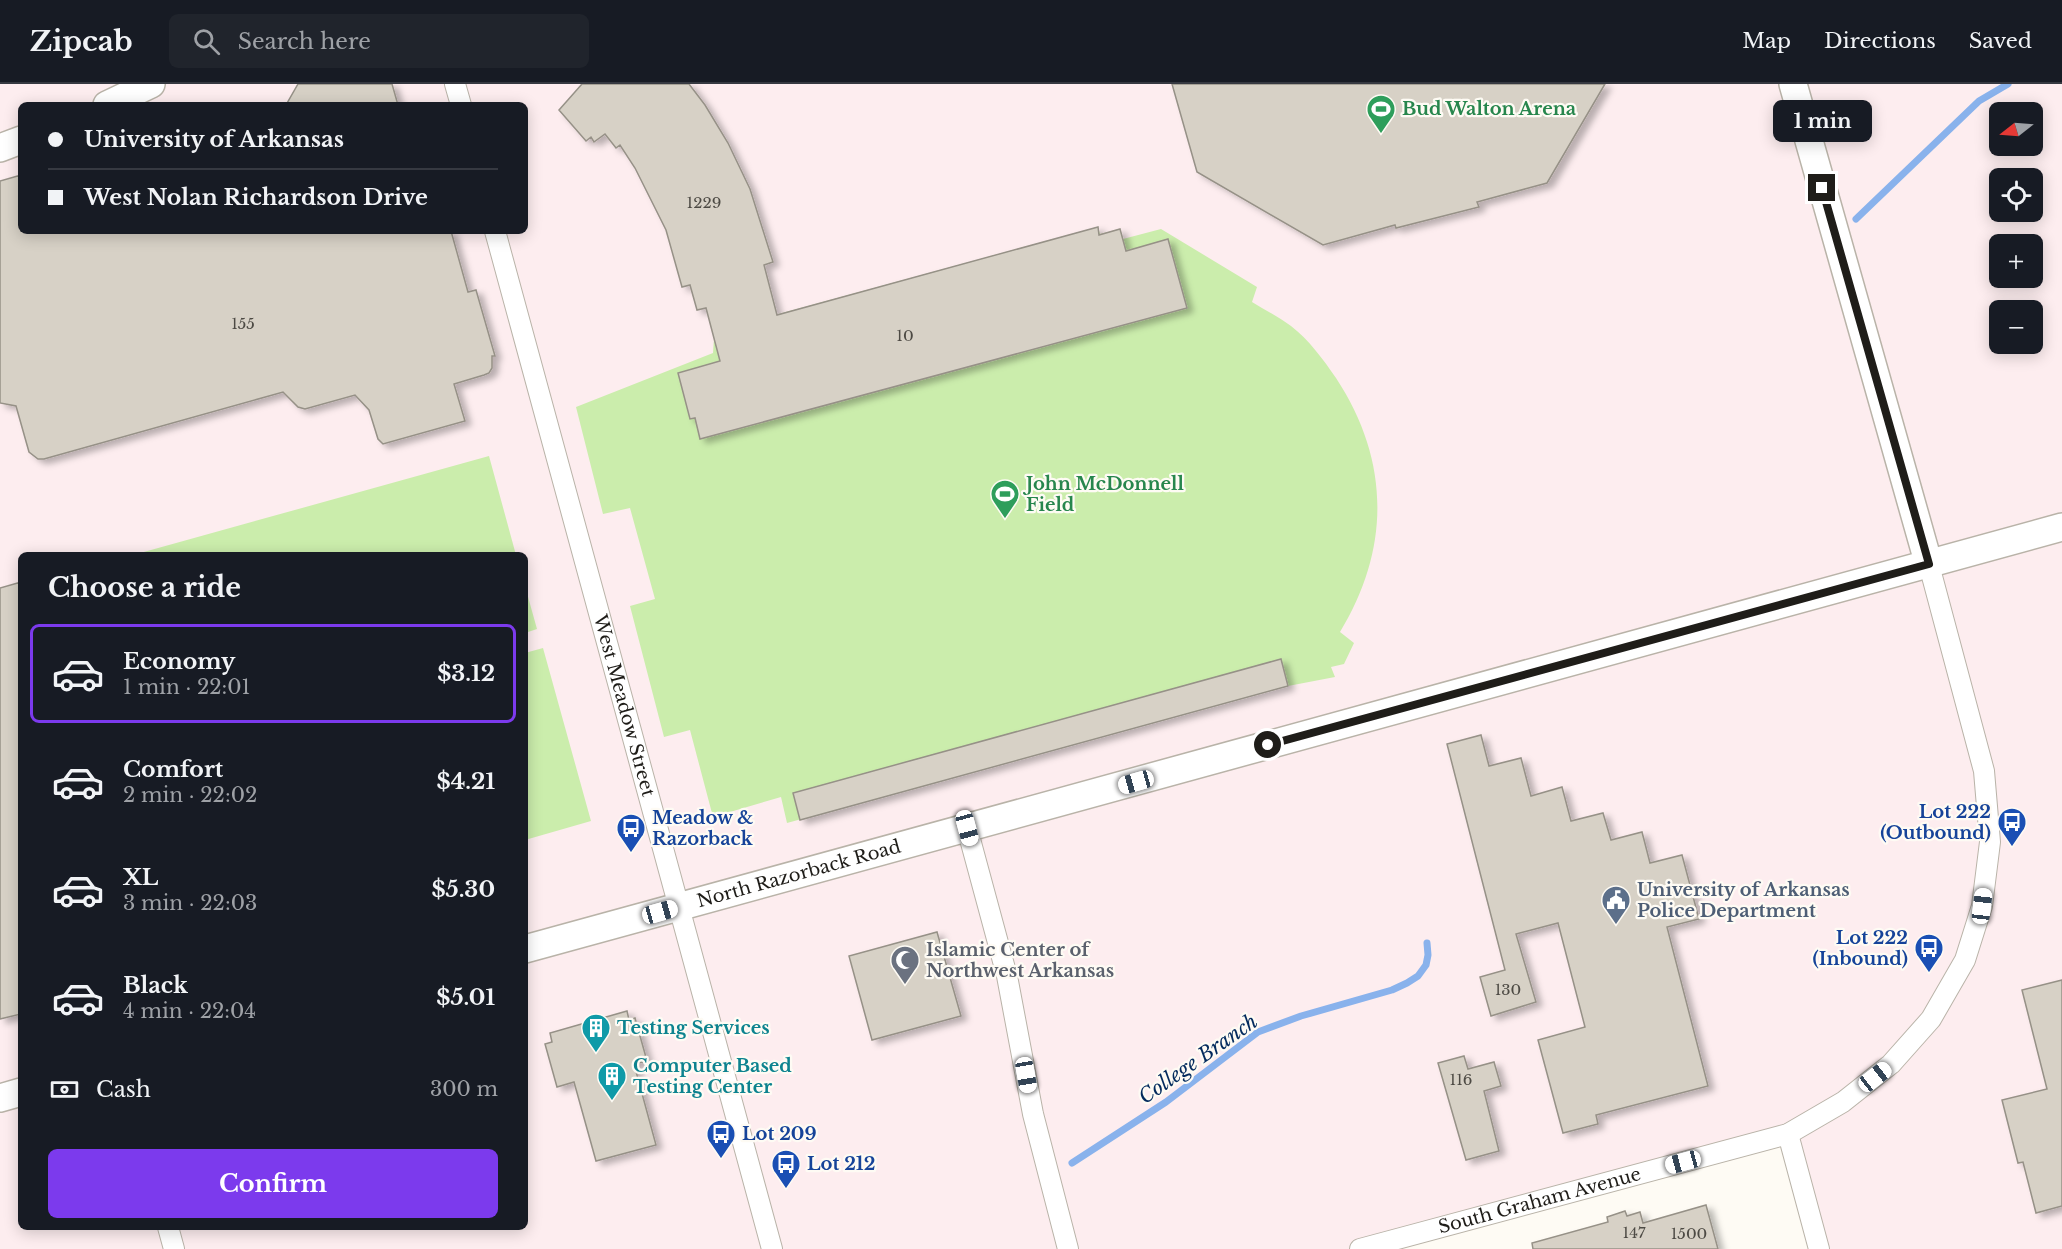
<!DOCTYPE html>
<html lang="en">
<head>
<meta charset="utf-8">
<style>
  :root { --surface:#171b24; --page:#20242c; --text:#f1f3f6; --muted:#9ea1a6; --line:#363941; --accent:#7c3aed }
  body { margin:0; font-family:"Libre Baskerville",serif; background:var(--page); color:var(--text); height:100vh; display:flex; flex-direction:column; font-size:22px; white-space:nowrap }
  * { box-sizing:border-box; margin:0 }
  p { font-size:20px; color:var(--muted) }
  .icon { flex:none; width:33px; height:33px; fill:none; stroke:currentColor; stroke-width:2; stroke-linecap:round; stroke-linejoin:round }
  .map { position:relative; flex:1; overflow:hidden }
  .drawer { position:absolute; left:18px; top:468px; width:510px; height:678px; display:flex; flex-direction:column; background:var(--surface); border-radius:9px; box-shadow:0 3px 15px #0003 }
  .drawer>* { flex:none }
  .banner { position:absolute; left:18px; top:18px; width:510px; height:132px; border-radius:9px; box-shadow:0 3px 15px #0003; display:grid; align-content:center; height:132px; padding:0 30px; background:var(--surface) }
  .needle { width:39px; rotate:253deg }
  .buttons { position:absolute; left:1989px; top:18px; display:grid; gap:12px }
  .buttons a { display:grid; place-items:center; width:54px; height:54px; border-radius:9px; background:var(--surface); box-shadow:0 3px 15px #0003; font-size:30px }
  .end { position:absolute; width:27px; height:27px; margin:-14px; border:8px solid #1f1d19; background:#fff; box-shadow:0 0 0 3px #fff }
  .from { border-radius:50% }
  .bubble { position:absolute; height:42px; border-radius:9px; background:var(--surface); box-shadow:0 3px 15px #0003; font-size:20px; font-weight:800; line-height:42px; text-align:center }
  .car { position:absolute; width:18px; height:36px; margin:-18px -9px; border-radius:8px; box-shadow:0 0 4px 2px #0007; background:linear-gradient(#fff 24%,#345 0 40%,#fff 0 76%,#345 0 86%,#fff 0) }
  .banner b { display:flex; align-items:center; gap:21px; height:57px; font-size:22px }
  .banner b+b { border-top:2px solid var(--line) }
  .banner i { width:15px; height:15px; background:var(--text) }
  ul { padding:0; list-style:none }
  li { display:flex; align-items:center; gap:18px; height:99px; margin:0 12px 9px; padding:0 18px; border:3px solid transparent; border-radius:9px }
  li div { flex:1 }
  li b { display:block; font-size:22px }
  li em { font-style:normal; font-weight:800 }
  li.on { border-color:var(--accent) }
  li>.icon { width:54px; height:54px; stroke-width:1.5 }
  h2 { padding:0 30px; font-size:27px; line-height:72px }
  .pay { display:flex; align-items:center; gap:15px; height:66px; padding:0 30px; font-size:22px }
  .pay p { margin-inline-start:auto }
  .primary-button { display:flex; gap:12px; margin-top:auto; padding:12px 30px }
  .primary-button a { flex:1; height:69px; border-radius:9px; background:var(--accent); color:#fff; font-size:24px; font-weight:800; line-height:69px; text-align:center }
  header { display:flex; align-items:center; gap:36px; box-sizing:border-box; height:84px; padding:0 30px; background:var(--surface); border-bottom:2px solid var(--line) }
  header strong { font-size:28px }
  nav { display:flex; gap:33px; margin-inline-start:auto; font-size:21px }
  .search { width:420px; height:54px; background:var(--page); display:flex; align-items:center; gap:15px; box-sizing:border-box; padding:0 21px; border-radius:9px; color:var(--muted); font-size:22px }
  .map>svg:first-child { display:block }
</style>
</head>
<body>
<header>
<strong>Zipcab</strong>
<div class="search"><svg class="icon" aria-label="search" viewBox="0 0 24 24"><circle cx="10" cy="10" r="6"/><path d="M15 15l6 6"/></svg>Search here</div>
<nav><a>Map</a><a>Directions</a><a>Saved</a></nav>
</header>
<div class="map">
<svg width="2062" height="1165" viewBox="0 0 2062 1165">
  <defs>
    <filter id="shadow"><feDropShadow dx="6" dy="4" stdDeviation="3" flood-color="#0004"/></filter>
  </defs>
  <rect width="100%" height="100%" fill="#fefbf4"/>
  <path fill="#fdedef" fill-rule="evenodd" d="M 0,0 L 2062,0 L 2062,1165 L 1819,1165 L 1788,1050 L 1360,1165 L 0,1165 ZM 21,21 L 525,21 L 525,147 L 21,147 ZM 2000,28 L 2032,28 L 2032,62 L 2000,62 ZM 2000,94 L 2032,94 L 2032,128 L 2000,128 ZM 2000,160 L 2032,160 L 2032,194 L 2000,194 ZM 2000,226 L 2032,226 L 2032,260 L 2000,260 ZM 21,471 L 525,471 L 525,1143 L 21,1143 Z"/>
  <path fill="#cbedac" d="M 1098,143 L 1100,150 L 1120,145 L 1123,155 L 1161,145 L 1257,203 L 1252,218 C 1265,226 1279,233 1291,242 C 1309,256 1323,275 1336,294 C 1390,376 1391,464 1340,548 L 1354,559 L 1344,580 L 1331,583 L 1335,593 L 1288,602 L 787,739 L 781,713 L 713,733 L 690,646 L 664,653 L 630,522 L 655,515 L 630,424 L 603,430 L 576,323 L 713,269 L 714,255 L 734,242 Z
    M 489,372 L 516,471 L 133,471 Z
    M 525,502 L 537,545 L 525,549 Z
    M 543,564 L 591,737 L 525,756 L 525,569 Z"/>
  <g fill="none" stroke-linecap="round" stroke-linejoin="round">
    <path stroke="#89b2ec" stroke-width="7" d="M 1856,135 L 1979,17 L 2008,0
      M 1072,1079 L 1166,1018 L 1258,948 L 1301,932 L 1392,906 L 1407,899 L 1418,892 L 1426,881 L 1428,871 L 1427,859"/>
  </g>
  <path fill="#d7d1c6" stroke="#969187" stroke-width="1.5" filter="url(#shadow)" d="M 298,0 L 392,0 L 398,21 L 286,21 Z
    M 582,0 L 689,0 L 705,21 L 728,59 L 750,105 L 773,178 L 764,181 L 777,231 L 1098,143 L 1099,151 L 1120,145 L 1126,167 L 1168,155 L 1187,224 L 700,355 L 695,334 L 690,335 L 678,289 L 720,277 L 706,224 L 697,226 L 690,201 L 682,203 L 666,146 L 635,84 L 620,61 L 616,64 L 605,50 L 594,58 L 591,53 L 586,57 L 559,26 Z
    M 1172,0 L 1605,0 L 1547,99 L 1477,118 L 1479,123 L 1396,144 L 1395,141 L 1323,161 L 1197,88 Z
    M 21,91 L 21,147 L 451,147 L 468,208 L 476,206 L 495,272 L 492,272 L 492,284 L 489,289 L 484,291 L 454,300 L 465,337 L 383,360 L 378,355 L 369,326 L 355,311 L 305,325 L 298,323 L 283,308 L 44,375 L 38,375 L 29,368 L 16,322 L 0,319 L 0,97 Z
    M 21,498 L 21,930 L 0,935 L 0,504 Z
    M 1281,575 L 1288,602 L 800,736 L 793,709 Z
    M 1481,651 L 1489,682 L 1521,674 L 1531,712 L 1562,703 L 1571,737 L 1603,729 L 1611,756 L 1642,748 L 1650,779 L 1682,771 L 1699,835 L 1667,843 L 1708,1002 L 1596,1031 L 1598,1040 L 1563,1049 L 1538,956 L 1585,943 L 1558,839 L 1516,850 L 1536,918 L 1491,932 L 1480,893 L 1505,886 L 1447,660 Z
    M 937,848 L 961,932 L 872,956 L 849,872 Z
    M 2062,896 L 2062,1122 L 2036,1129 L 2023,1078 L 2018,1079 L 2002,1016 L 2047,1005 L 2022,906 Z
    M 627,927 L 629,936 L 635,934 L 647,977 L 634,980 L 656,1061 L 596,1077 L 574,998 L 557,1003 L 545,960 L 552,958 L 550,949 Z
    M 1464,972 L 1468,985 L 1494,978 L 1501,1002 L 1484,1007 L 1499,1067 L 1466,1076 L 1438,979 Z
    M 1706,1121 L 1718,1165 L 1533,1165 L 1532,1159 L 1608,1138 L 1607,1133 L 1625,1127 L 1627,1132 L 1640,1128 L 1643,1139 Z"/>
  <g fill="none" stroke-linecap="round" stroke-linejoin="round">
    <g stroke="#b9b3a8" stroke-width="22">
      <g id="street">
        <path d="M 455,0 L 461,21"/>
        <path id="s1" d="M 495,147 L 772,1165"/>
        <path d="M 967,744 L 1007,892 L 1033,1030 L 1068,1165"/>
        <path d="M 1788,1050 L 1819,1165"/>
        <path d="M 168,1143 L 174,1165"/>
        <path id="s2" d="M 1360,1165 L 1788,1050 L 1843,1018 L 1891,980 L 1931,935 L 1965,876 L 1982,822 L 1990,758 L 1984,687 L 1929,481"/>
      </g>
    </g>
    <g stroke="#b9b3a8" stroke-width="30">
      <g id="secondary">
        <path d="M 1793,0 L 1929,481"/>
        <path d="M 107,21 L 151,0"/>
        <path d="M 0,64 L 21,56"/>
        <path id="s3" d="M 525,865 L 2062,443"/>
        <path d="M 0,1014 L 21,1008"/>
      </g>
    </g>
    <use href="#street" stroke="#fff" stroke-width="20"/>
    <use href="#secondary" stroke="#fff" stroke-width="27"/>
  </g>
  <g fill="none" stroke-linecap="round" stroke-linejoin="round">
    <path stroke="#1f1d19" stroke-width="8" d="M 1268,661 L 1929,480 L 1822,104"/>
  </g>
  <defs>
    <g id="stadium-pin" transform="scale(1.5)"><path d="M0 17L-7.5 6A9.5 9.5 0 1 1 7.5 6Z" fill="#2e9e5b" stroke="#fefbf4"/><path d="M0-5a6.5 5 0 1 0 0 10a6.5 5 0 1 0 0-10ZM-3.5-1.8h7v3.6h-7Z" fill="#fff"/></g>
    <g id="bus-pin" transform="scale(1.5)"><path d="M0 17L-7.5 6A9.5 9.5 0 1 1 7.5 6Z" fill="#1a4fb4" stroke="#fefbf4"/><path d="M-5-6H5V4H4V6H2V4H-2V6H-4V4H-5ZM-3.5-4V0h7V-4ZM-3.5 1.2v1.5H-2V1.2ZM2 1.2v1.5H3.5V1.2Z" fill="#fff"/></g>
    <g id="civic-pin" transform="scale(1.5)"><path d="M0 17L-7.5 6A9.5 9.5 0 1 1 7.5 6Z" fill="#5c6f8a" stroke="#fefbf4"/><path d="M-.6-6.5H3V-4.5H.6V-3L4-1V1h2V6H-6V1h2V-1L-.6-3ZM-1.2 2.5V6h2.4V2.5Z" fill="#fff"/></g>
    <g id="mosque-pin" transform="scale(1.5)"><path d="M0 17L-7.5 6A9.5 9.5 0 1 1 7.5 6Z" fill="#6b7280" stroke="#fefbf4"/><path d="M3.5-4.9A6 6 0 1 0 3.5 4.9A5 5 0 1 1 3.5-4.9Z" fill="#fff"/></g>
    <g id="building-pin" transform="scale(1.5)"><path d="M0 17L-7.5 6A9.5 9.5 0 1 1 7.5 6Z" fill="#0f9aa8" stroke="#fefbf4"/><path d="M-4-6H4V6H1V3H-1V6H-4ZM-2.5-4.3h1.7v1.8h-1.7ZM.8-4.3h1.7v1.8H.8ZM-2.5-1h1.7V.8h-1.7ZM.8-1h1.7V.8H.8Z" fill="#fff"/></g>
  </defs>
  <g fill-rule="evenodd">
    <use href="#stadium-pin" x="1381" y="25"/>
    <use href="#stadium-pin" x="1005" y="410"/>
    <use href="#bus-pin" x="2012" y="738"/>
    <use href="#bus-pin" x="631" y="744"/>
    <use href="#civic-pin" x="1616" y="816"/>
    <use href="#bus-pin" x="1929" y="864"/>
    <use href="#mosque-pin" x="905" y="876"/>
    <use href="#building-pin" x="596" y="944"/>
    <use href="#building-pin" x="612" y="992"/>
    <use href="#bus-pin" x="721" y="1050"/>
    <use href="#bus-pin" x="786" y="1080"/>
  </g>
  <g text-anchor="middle" stroke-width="4.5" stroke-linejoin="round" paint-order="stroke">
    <g font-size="15" fill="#4d4a44">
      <text x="704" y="124">1229</text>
      <text x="243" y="245">155</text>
      <text x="905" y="257">10</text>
      <text x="1508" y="911">130</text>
      <text x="1461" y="1001">116</text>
      <text x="1634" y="1154">147</text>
      <text x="1689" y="1155">1500</text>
    </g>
    <g font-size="18" font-weight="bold" fill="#27864d" stroke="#fefbf4" text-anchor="start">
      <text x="1402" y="31">Bud Walton Arena</text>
      <text x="1026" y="406">John McDonnell<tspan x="1026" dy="21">Field</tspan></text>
    </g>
    <g font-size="18" fill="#1f1d19" stroke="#fefbf4">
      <text dy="6" stroke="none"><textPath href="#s1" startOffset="492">West Meadow Street</textPath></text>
      <text dy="6" stroke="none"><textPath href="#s3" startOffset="284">North Razorback Road</textPath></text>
      <text dy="6" stroke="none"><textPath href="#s2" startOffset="186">South Graham Avenue</textPath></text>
    </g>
    <g font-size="18" font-weight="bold" fill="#164399" stroke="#fefbf4" text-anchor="start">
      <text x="1991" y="734" text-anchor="end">Lot 222<tspan x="1991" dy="21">(Outbound)</tspan></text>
      <text x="652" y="740">Meadow &amp;<tspan x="652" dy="21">Razorback</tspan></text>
      <text x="1908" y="860" text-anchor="end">Lot 222<tspan x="1908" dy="21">(Inbound)</tspan></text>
      <text x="742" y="1056">Lot 209</text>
      <text x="807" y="1086">Lot 212</text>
    </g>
    <g font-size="18" font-weight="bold" fill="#4e5e75" stroke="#fefbf4" text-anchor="start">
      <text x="1637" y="812">University of Arkansas<tspan x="1637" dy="21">Police Department</tspan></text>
    </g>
    <g font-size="18" font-weight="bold" fill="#5b616d" stroke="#fefbf4" text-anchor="start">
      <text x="926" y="872">Islamic Center of<tspan x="926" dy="21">Northwest Arkansas</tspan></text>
    </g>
    <g font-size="18" font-weight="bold" fill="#0d838f" stroke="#fefbf4" text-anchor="start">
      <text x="617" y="950">Testing Services</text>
      <text x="633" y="988">Computer Based<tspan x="633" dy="21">Testing Center</tspan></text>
    </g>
    <g font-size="20" font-style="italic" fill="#032a5d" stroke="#fefbf4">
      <text transform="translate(1198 975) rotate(-35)" y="7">College Branch</text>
    </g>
  </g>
</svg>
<div class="buttons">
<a><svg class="needle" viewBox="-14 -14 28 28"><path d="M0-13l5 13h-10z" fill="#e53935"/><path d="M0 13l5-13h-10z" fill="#9ea1a6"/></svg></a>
<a><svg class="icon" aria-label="locate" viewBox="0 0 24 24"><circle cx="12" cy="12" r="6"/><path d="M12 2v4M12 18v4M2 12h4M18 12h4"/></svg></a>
<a>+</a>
<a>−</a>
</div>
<i class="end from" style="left:1268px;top:661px"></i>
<i class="end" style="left:1822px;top:104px"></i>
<div class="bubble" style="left:1773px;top:16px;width:99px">1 min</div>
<i class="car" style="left:1136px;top:698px;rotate:254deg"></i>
<i class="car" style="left:967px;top:744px;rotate:165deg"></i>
<i class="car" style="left:1982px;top:822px;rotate:7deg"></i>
<i class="car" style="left:660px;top:828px;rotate:74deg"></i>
<i class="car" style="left:1026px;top:991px;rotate:170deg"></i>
<i class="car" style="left:1875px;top:993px;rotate:52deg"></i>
<i class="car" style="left:1683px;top:1078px;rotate:255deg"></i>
<div class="banner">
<b><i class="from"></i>University of Arkansas</b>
<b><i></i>West Nolan Richardson Drive</b>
</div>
<section class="drawer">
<h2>Choose a ride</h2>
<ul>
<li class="on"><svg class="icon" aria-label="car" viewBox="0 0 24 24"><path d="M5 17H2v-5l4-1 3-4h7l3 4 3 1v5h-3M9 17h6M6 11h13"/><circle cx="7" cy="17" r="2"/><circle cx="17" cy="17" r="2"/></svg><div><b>Economy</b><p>1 min · 22:01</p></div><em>$3.12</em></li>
<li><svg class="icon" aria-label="car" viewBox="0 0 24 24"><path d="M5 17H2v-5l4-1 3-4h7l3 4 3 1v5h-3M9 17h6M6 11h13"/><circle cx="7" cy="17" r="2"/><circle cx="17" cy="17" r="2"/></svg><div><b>Comfort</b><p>2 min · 22:02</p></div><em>$4.21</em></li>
<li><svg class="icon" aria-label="car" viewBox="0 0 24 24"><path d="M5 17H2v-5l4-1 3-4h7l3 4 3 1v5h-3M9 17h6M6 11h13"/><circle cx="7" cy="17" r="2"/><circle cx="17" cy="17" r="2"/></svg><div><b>XL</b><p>3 min · 22:03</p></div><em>$5.30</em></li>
<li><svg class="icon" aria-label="car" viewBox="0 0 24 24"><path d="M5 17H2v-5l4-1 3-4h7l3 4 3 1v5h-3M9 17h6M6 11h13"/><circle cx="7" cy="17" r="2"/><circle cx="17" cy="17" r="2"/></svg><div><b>Black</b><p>4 min · 22:04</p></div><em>$5.01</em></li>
</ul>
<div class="pay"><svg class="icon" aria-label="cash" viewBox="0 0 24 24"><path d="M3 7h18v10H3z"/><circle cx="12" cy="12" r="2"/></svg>Cash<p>300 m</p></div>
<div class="primary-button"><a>Confirm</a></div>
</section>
</div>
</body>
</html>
